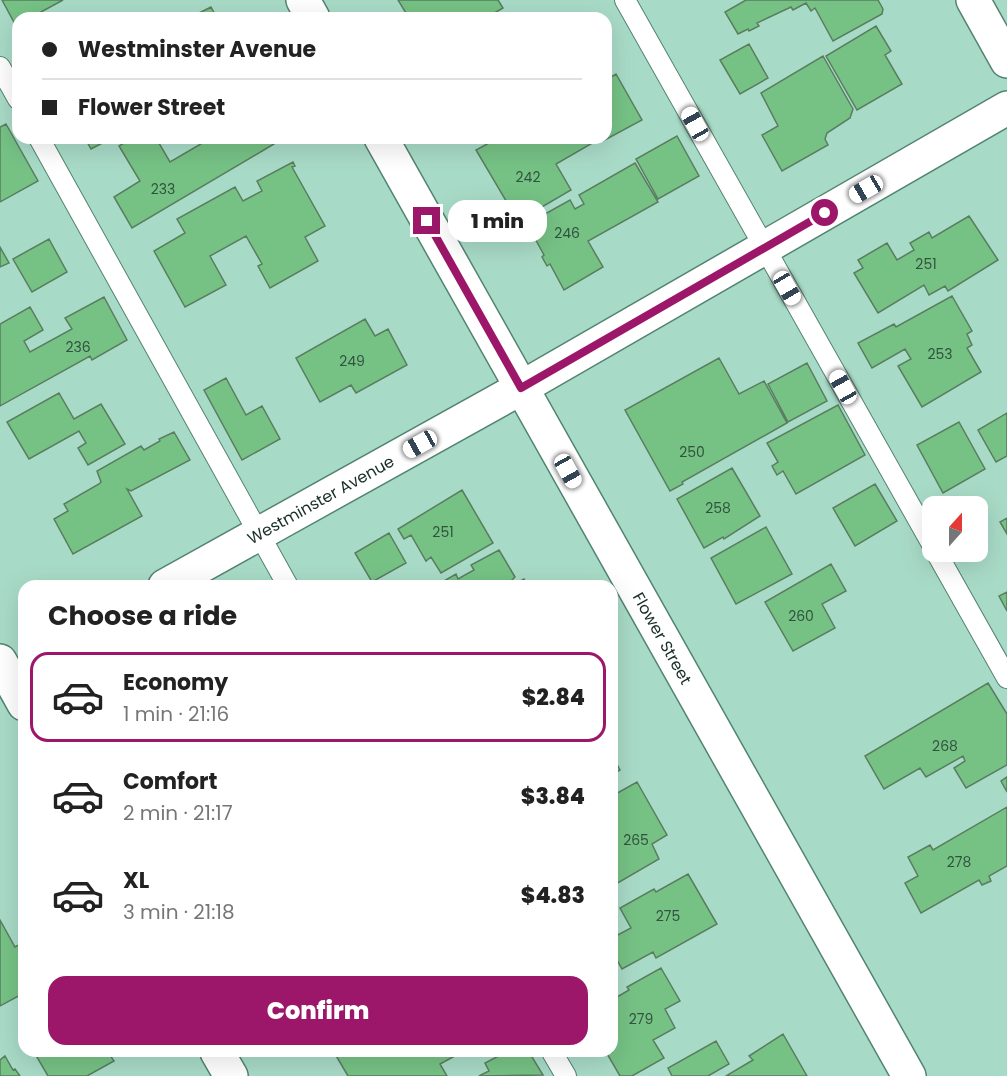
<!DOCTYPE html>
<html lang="en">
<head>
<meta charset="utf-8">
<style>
  :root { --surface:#fff; --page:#f6f6f6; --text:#222; --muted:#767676; --line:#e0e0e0; --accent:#9c1769 }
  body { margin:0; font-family:Poppins,sans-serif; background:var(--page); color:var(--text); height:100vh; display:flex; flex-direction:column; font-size:22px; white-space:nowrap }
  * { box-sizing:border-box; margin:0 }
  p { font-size:20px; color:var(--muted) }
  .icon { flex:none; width:33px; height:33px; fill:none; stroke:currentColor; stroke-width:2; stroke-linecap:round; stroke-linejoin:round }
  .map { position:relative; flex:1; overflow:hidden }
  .sheet { position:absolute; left:18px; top:580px; width:600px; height:477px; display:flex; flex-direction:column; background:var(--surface); border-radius:18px; box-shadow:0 6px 24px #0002 }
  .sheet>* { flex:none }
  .banner { position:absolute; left:12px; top:12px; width:600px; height:132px; border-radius:18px; box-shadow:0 6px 24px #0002; display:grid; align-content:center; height:132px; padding:0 30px; background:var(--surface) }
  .needle { width:39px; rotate:21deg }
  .fabs { position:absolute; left:922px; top:496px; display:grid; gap:12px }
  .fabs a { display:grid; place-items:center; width:66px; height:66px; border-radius:12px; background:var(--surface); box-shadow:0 6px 24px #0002; font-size:30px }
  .end { position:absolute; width:27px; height:27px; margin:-14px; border:8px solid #9c1769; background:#fff; box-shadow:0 0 0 3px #fff }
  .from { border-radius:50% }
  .bubble { position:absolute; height:42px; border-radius:18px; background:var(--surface); box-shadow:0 6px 24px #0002; font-size:20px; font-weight:800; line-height:42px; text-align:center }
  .car { position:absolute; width:18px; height:36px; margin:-18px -9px; border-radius:8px; box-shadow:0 0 4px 2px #0007; background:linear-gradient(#fff 24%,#345 0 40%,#fff 0 76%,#345 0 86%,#fff 0) }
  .banner b { display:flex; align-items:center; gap:21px; height:57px; font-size:22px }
  .banner b+b { border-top:2px solid var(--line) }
  .banner i { width:15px; height:15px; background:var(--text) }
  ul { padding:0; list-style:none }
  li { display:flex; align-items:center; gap:18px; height:90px; margin:0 12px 9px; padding:0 18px; border:3px solid transparent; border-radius:18px }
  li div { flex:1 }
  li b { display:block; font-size:22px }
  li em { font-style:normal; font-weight:800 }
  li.on { border-color:var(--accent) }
  li>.icon { width:54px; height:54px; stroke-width:1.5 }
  h2 { padding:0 30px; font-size:27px; line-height:72px }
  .button { display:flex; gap:12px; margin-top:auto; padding:12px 30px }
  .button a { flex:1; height:69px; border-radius:18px; background:var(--accent); color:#fff; font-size:24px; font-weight:800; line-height:69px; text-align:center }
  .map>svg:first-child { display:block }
</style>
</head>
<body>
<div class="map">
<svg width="1007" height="1076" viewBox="0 0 1007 1076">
  <rect width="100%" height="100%" fill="#a8dbc7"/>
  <path fill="#76c285" stroke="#5a7d60" stroke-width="1.5" d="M 2,0 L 63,0 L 30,18 L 18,18 L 16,26 Z
    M 398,0 L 498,0 L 503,8 L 486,18 L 409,18 Z
    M 746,0 L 878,0 L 883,9 L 882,14 L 833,41 L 815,8 L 811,11 L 806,3 L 793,10 L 791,7 L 757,23 L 759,26 L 749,31 L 748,29 L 738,34 L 725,12 Z
    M 211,7 L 217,18 L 189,18 Z
    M 876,26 L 891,51 L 885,55 L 902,84 L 857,110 L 826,56 Z
    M 749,44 L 768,78 L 740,94 L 720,60 Z
    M 823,56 L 853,109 L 850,118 L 827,133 L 825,139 L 828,145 L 782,171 L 762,135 L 778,126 L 761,93 Z
    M 616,74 L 642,120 L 603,141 L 602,138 L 606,138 L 606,80 Z
    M 6,124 L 38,181 L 0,202 L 0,127 Z
    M 677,136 L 699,176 L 658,199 L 636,159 Z
    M 85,138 L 112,138 L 91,149 Z
    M 132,138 L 156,138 L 170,162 L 206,141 L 204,138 L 270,138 L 274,144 L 132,228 L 114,197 L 140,181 L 119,146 Z
    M 498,138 L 595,138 L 596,141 L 556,164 L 571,190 L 518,221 L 476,150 Z
    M 293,162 L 295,166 L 292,167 L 325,226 L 305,237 L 318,261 L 270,288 L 258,266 L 262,264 L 246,236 L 210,256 L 226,285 L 185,307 L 154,251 L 185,233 L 177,219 L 235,187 L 243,201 L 262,191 L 257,181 Z
    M 635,163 L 658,202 L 588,241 L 603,267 L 564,290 L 550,264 L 547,266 L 542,257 L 544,255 L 527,224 L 570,200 L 575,209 L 584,204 L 579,195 Z
    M 969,216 L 998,260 L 948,291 L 945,286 L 929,295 L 924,285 L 878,313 L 854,273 L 863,268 L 858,260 L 887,243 L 897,260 L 914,250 L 910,243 L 929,232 L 932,238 Z
    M 49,239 L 67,272 L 32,292 L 13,259 Z
    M 0,247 L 9,263 L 0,267 Z
    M 952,296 L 972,331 L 967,334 L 972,345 L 967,348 L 981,372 L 922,407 L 898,366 L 911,359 L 905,349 L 872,368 L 858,343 L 894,324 L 896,327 Z
    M 104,297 L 127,340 L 92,360 L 90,356 L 0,406 L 0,324 L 30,307 L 43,330 L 24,341 L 30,352 L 72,329 L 65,318 Z
    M 365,319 L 375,336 L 388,329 L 407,365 L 356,393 L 351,385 L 320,402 L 296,358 Z
    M 719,358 L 739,394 L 764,381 L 787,423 L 682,482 L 683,484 L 670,491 L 625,410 Z
    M 807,363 L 827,401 L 788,422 L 768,384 Z
    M 226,378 L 246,415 L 262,406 L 280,439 L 242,460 L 204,390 Z
    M 59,393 L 74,419 L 101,404 L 125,444 L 88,465 L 78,448 L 86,443 L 79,431 L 29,459 L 7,422 Z
    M 838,405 L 865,455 L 796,494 L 783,471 L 777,475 L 772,466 L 778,462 L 767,443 Z
    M 1007,413 L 1007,456 L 996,462 L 978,430 Z
    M 959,422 L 985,469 L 943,493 L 917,445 Z
    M 174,432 L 190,460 L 131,491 L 127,489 L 142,516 L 73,554 L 54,519 L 68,511 L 64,504 L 99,484 L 101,482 L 97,471 L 141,446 L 144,450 L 160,441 L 159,439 Z
    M 732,468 L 760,516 L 724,539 L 723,537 L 704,548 L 677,499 Z
    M 875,484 L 897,521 L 855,546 L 833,508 Z
    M 462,490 L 493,543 L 441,573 L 431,557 L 426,561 L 411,535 L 404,539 L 398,529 Z
    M 1007,518 L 1007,534 L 1000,522 Z
    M 766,527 L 792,574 L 736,604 L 711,558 Z
    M 389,533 L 406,563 L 372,582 L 355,553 Z
    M 499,550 L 515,577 L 512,580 L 515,584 L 524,579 L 528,586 L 435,586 L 456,574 L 458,579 L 474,570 L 471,565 Z
    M 831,564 L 846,591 L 822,604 L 835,628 L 793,651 L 765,602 Z
    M 1007,592 L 1007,611 L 999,596 Z
    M 988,683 L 1007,714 L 1007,765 L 966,788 L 954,768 L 965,761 L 963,756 L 926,777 L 920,768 L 884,789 L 865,756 Z
    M 612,755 L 620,770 L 612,775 Z
    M 1007,777 L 1007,792 L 1001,781 Z
    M 637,782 L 667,835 L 652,844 L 659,859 L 614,885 L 615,887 L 612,889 L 612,796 Z
    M 1007,807 L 1007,866 L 989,876 L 991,881 L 982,885 L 979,880 L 921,913 L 905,883 L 918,876 L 908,857 L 930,845 L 933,850 Z
    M 688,874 L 717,924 L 656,958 L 653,952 L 622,969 L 612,951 L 612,938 L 631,928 L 620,908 L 654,889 L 656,892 Z
    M 0,920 L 15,947 L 24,942 L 24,993 L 0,1006 Z
    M 661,968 L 680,1001 L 665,1009 L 675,1028 L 653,1040 L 664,1058 L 632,1076 L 620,1076 L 606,1052 L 612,1052 L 612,1000 L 629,990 L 627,987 Z
    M 783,1034 L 807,1076 L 726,1076 L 753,1060 L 749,1056 Z
    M 716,1041 L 729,1064 L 708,1076 L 672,1076 L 668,1068 Z
    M 34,1052 L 108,1052 L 114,1061 L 87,1076 L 48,1076 Z
    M 339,1052 L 462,1052 L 440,1064 L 447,1076 L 348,1076 L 335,1054 Z
    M 506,1052 L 529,1052 L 543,1075 L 479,1076 L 489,1071 L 485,1063 Z
    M 5,1056 L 13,1070 L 15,1069 L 20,1076 L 0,1076 L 0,1060 Z"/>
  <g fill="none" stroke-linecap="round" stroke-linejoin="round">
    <g stroke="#538372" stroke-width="22">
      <path id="lane" d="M 625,0 L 933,546
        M 0,67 L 18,99
        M 39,138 L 288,586
        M 936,552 L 1007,678
        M 552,1052 L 566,1076"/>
    </g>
    <g stroke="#538372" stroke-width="36">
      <g id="street">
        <path d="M 303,0 L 313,18"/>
        <path id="s1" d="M 381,138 L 909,1076"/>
        <path id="s2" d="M 165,586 L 521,388 L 1007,108"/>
        <path d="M 0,661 L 24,704"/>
        <path d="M 217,1052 L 231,1076"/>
      </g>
    </g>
    <g stroke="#538372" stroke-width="36">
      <path id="secondary" d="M 973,0 L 1007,61"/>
    </g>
    <use href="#lane" stroke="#fff" stroke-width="20"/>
    <use href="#street" stroke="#fff" stroke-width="33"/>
    <use href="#secondary" stroke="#fff" stroke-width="33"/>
  </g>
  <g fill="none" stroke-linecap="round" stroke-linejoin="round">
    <path stroke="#9c1769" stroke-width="8" d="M 427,221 L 521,388 L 825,213"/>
  </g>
  <g text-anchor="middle" stroke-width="4.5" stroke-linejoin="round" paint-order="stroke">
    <g font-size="14" fill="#30533e">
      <text x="528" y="182">242</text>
      <text x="163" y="194">233</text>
      <text x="567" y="238">246</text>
      <text x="926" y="269">251</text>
      <text x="78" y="352">236</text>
      <text x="940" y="359">253</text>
      <text x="352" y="366">249</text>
      <text x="692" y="457">250</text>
      <text x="718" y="513">258</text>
      <text x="443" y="537">251</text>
      <text x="801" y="621">260</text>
      <text x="945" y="751">268</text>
      <text x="636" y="845">265</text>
      <text x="959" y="867">278</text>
      <text x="668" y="921">275</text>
      <text x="641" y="1024">279</text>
    </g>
    <g font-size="16" fill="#192e26" stroke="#a8dbc7">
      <text dy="6" stroke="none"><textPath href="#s2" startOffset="178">Westminster Avenue</textPath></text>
      <text dy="6" stroke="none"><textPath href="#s1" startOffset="574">Flower Street</textPath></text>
    </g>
  </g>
</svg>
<div class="fabs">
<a><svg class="needle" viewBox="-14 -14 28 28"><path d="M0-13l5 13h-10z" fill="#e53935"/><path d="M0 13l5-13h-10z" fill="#767676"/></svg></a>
</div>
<i class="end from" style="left:825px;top:213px"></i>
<i class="end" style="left:427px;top:221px"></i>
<div class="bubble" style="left:448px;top:200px;width:99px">1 min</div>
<i class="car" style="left:695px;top:124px;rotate:331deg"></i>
<i class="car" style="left:866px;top:189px;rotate:240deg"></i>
<i class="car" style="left:787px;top:288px;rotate:150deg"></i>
<i class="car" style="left:843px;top:387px;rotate:331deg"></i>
<i class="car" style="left:420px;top:444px;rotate:241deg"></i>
<i class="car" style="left:568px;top:471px;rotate:151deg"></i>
<div class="banner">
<b><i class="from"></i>Westminster Avenue</b>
<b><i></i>Flower Street</b>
</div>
<section class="sheet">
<h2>Choose a ride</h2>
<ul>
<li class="on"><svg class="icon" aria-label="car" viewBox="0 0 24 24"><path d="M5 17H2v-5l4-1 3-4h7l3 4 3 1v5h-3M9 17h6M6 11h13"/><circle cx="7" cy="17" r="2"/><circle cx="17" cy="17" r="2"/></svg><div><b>Economy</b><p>1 min · 21:16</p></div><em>$2.84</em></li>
<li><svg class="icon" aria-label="car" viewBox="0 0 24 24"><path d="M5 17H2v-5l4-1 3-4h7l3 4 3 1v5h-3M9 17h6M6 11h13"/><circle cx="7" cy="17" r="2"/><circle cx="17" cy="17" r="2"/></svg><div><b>Comfort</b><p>2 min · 21:17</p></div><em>$3.84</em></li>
<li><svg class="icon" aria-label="car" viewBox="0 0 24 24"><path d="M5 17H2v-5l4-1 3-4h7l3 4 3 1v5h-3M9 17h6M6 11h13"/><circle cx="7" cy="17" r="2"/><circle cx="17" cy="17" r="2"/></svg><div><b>XL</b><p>3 min · 21:18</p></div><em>$4.83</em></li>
</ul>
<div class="button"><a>Confirm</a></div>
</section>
</div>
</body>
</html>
